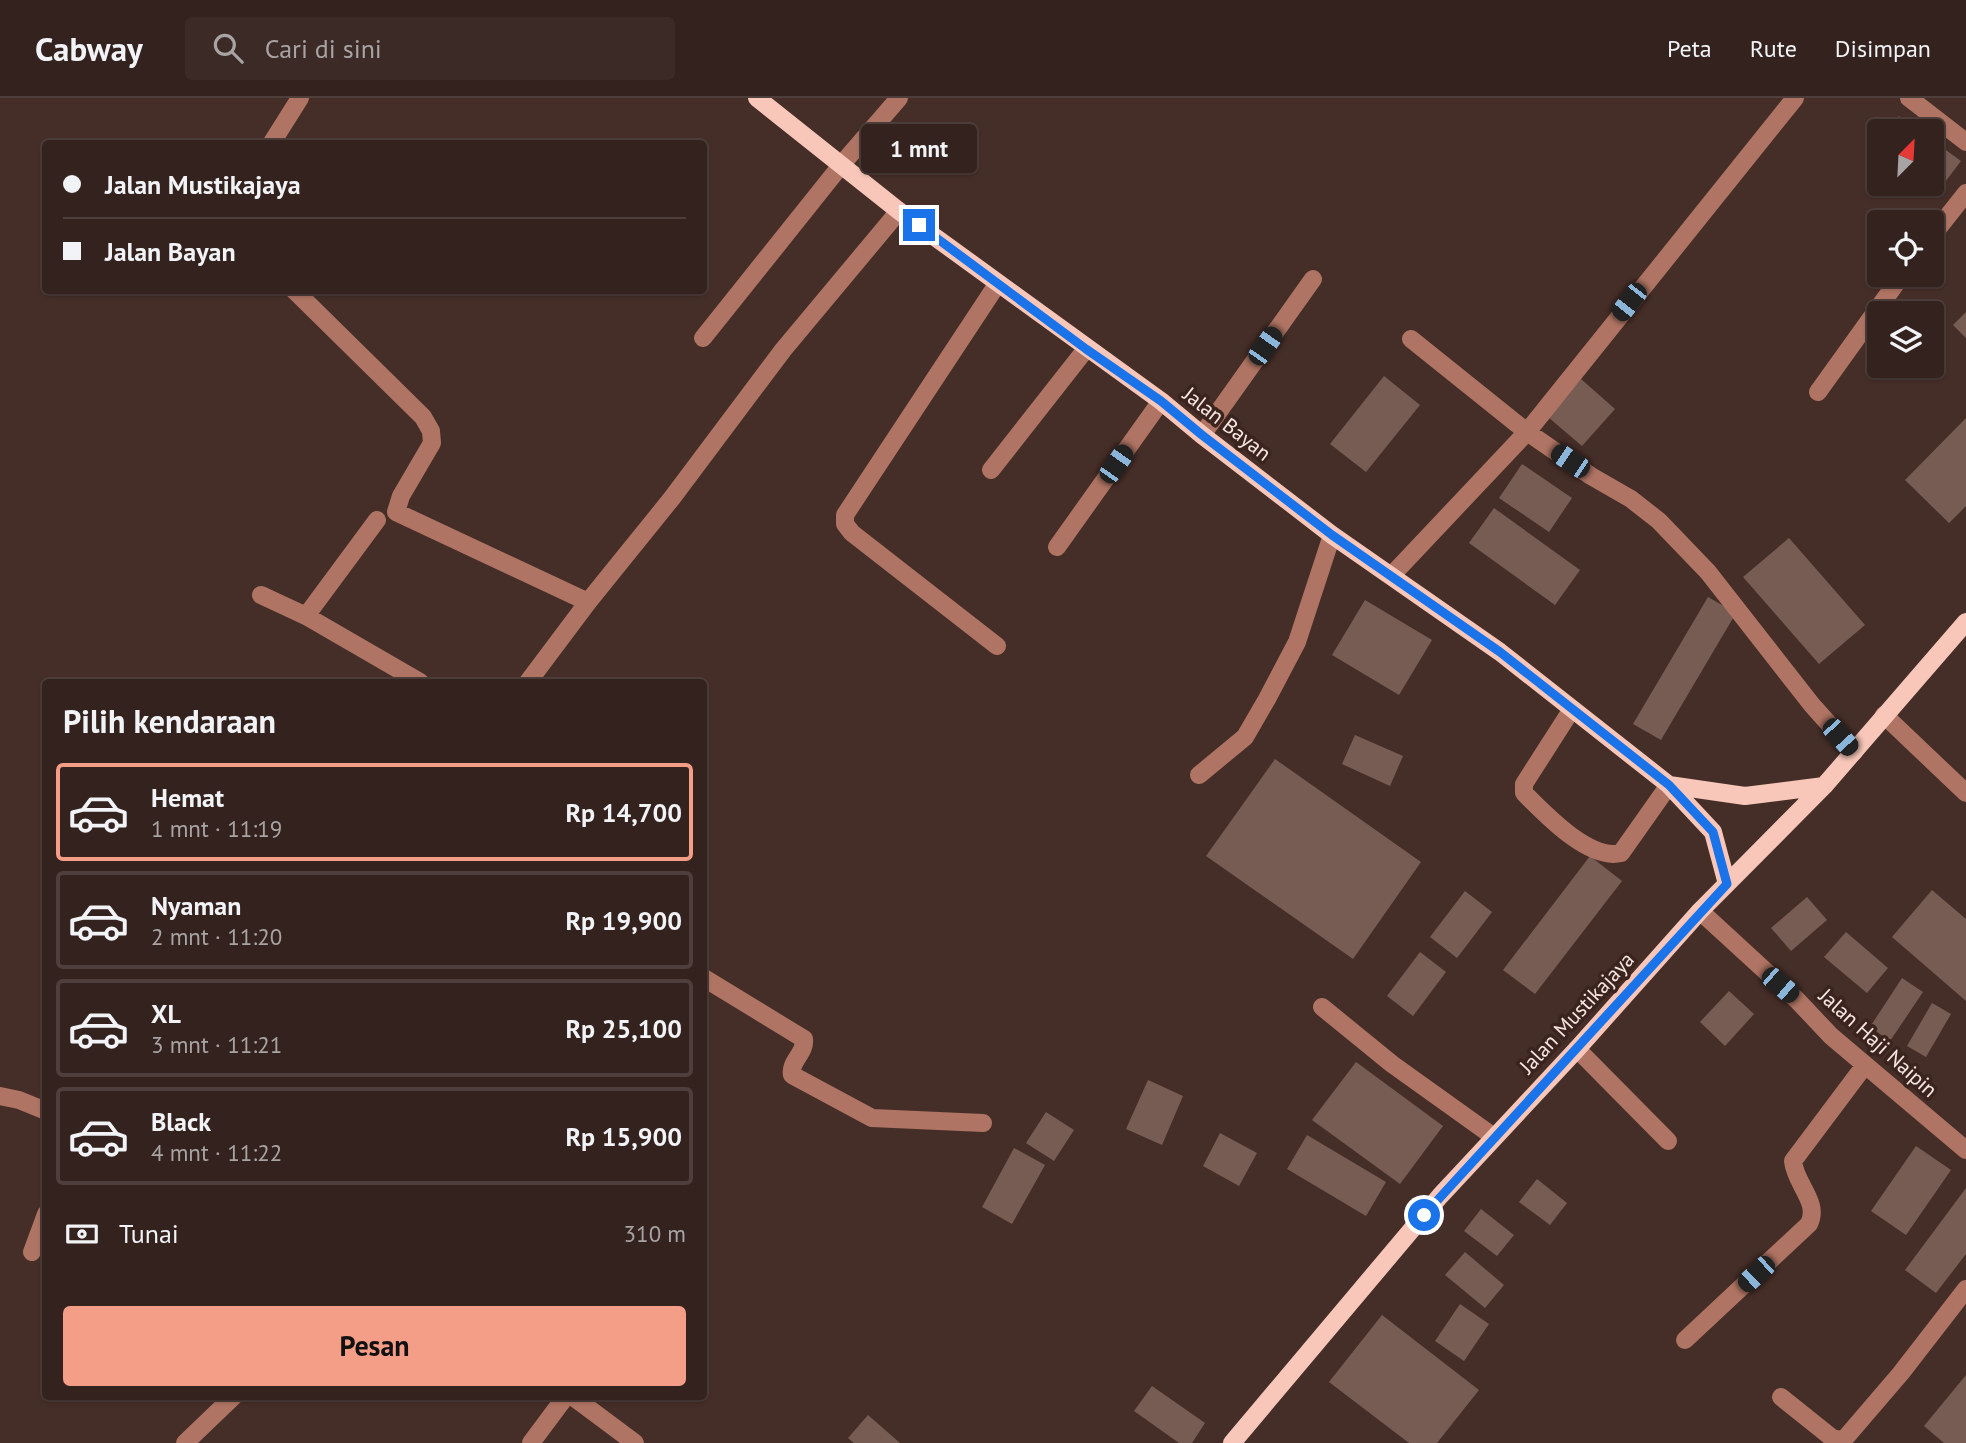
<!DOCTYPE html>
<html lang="id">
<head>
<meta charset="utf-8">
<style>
  :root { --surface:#34221e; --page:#3c2a27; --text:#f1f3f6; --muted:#a9a4a4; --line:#4e3f3c; --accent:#f49e87 }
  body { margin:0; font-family:"PT Sans",sans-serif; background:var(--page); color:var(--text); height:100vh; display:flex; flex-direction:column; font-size:26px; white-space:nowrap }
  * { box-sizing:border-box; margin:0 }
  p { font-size:23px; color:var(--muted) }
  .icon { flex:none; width:38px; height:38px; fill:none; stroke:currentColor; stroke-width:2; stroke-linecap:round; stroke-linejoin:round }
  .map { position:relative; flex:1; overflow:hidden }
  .sheet { position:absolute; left:42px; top:581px; width:665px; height:721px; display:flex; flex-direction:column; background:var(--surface); border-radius:7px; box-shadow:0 2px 5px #0004,0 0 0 2px var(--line) }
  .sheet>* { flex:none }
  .top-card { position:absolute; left:42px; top:42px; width:665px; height:154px; border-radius:7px; box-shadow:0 2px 5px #0004,0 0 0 2px var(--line); display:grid; align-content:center; height:154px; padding:0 21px; background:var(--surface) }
  .needle { width:46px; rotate:24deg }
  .tools { position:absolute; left:1867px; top:21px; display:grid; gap:14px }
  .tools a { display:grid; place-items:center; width:77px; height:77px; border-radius:7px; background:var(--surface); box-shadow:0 2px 5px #0004,0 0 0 2px var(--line); font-size:35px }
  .end { position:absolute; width:32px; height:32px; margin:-16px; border:9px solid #1a73e8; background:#fff; box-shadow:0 0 0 4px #fff }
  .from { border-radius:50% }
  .bubble { position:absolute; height:49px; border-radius:7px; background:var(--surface); box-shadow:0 2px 5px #0004,0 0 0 2px var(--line); font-size:23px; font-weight:800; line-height:49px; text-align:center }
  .car { position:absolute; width:21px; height:42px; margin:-21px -10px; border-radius:9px; box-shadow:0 0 5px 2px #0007; background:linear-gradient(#222 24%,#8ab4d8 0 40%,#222 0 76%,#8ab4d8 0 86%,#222 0) }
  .top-card b { display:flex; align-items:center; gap:24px; height:66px; font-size:26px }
  .top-card b+b { border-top:2px solid var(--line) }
  .top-card i { width:18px; height:18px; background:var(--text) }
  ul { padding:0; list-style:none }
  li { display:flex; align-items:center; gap:21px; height:98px; margin:0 14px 10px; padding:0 7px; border:4px solid var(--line); border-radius:7px }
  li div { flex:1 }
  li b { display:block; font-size:26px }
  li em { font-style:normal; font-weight:800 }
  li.selected { border-color:var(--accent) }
  li>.icon { width:63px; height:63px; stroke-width:1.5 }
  h2 { padding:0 21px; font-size:32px; line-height:84px }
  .pay { display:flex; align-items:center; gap:18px; height:77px; padding:0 21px; font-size:26px }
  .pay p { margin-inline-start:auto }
  .button { display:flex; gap:14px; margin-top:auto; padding:14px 21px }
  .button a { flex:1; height:80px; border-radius:7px; background:var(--accent); color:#111; font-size:28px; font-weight:800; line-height:80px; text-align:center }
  header { display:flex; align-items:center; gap:42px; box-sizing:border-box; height:98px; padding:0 35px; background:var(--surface); border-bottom:2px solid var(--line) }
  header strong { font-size:33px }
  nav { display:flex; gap:38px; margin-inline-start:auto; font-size:24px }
  .search { width:490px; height:63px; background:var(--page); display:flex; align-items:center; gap:18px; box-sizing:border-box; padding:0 24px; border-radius:7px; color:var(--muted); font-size:26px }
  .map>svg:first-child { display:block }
</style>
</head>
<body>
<header>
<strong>Cabway</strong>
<div class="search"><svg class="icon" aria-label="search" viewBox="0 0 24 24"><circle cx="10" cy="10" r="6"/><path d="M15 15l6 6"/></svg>Cari di sini</div>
<nav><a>Peta</a><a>Rute</a><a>Disimpan</a></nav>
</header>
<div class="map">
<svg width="1966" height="1345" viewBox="0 0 1966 1345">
  <rect width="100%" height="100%" fill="#462e28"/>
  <path fill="#775c54" d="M 1899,18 L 1920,33 L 1887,33 Z
    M 1932,42 L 1961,63 L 1939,92 L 1932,87 Z
    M 1966,214 L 1966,240 L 1953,227 Z
    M 1384,278 L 1420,307 L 1366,374 L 1330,346 Z
    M 1581,281 L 1615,311 L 1582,348 L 1548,319 Z
    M 1966,320 L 1966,408 L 1949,425 L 1905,382 Z
    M 1522,366 L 1572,400 L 1549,434 L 1499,400 Z
    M 1494,410 L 1580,472 L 1555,507 L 1469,445 Z
    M 1789,440 L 1865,527 L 1819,566 L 1743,479 Z
    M 1708,499 L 1736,515 L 1661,642 L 1633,626 Z
    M 1365,502 L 1432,542 L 1399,597 L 1332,557 Z
    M 1355,637 L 1403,658 L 1390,688 L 1342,666 Z
    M 1275,661 L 1421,764 L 1353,861 L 1206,758 Z
    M 1590,758 L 1622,783 L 1535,896 L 1503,872 Z
    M 1932,792 L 1966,821 L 1966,903 L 1892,839 Z
    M 1465,793 L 1492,814 L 1457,860 L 1430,839 Z
    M 1807,799 L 1827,822 L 1791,853 L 1771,830 Z
    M 1846,834 L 1888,870 L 1867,895 L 1824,859 Z
    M 1420,854 L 1446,874 L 1413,918 L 1387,898 Z
    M 1902,880 L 1923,894 L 1890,943 L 1870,929 Z
    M 1729,893 L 1754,916 L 1725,948 L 1700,924 Z
    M 1932,905 L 1951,916 L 1926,959 L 1907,948 Z
    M 1356,964 L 1443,1028 L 1400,1086 L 1312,1022 Z
    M 1148,982 L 1183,998 L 1162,1047 L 1126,1031 Z
    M 1046,1014 L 1074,1032 L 1054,1063 L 1026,1045 Z
    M 1220,1035 L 1257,1055 L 1239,1088 L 1203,1068 Z
    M 1307,1037 L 1386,1084 L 1366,1118 L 1287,1071 Z
    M 1916,1048 L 1951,1072 L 1906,1137 L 1871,1113 Z
    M 1014,1050 L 1045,1067 L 1012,1126 L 982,1109 Z
    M 1537,1081 L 1567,1105 L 1550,1127 L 1519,1104 Z
    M 1966,1090 L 1966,1156 L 1936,1195 L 1905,1172 Z
    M 1481,1111 L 1514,1137 L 1497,1158 L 1464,1133 Z
    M 1465,1154 L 1504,1187 L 1485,1210 L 1445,1177 Z
    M 1460,1206 L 1489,1226 L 1464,1263 L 1435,1243 Z
    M 1382,1217 L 1479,1292 L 1437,1345 L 1409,1345 L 1329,1284 Z
    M 1966,1277 L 1966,1345 L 1944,1345 L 1924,1328 Z
    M 1152,1288 L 1205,1325 L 1192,1345 L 1179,1345 L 1134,1313 Z
    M 868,1317 L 900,1345 L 854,1345 L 848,1340 Z"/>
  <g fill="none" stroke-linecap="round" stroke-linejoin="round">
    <path stroke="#af7463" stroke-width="18" d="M 1909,0 L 1966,44
      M 271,46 L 300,0
      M 1932,138 L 1966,95
      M 294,192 L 423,319 L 431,333 L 432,345 L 401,398 L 396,414 L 588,504
      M 703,240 L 842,66 L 899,0
      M 1411,241 L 1527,334 L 1795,0
      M 1818,294 L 1902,177
      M 1202,337 L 1313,181
      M 991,372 L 1086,251
      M 1057,449 L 1161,303
      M 1392,477 L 1527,334 L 1591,378 L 1631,401 L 1659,423 L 1708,474 L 1812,607 L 1854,654
      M 261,497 L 306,518 L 420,584
      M 306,518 L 377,422
      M 997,548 L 852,435 L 845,426 L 845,417 L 998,185
      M 528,584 L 588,504 L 672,400 L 783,252 L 899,113
      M 1572,611 L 1524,686 L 1524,695 C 1545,716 1589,763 1621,755 L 1669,687
      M 1884,617 L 1966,695
      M 1199,677 L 1245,639 L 1267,601 L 1297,544 L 1332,437
      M 1700,813 L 1797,902 L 1831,938 L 1966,1052
      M 704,880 L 804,941 C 806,955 789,964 792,977 L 872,1020 L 983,1025
      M 1322,909 L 1392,966 L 1494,1039
      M 1577,951 L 1668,1043
      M 0,998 L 19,1002 L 46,1013
      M 32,1154 L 46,1116
      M 1685,1242 L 1809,1126 C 1820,1104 1795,1086 1793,1063 L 1865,967
      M 572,1298 L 635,1345
      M 1781,1299 L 1831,1339 L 1840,1343 L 1847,1338 L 1901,1275 L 1966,1191
      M 185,1345 L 234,1298
      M 531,1345 L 566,1298"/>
    <path stroke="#f8c7b9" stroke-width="18" d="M 757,0 L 899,113 L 1161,303 L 1202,337 L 1332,437 L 1500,554 L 1669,687 L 1713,734 L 1727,786
      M 1669,687 L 1745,698 L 1824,688
      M 1232,1345 L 1440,1098 L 1577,951 L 1700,813 L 1824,688 L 1966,524"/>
  </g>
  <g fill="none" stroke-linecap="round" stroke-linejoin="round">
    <path stroke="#1a73e8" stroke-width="9" d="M 919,127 L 1086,251 L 1161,303 L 1202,337 L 1332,437 L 1500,554 L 1669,687 L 1713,734 L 1727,786 L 1424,1117"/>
  </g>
  <g text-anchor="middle" stroke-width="7" stroke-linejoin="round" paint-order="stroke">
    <g font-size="21" fill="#f7e7e2" stroke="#3c241e">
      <text transform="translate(1227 326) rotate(38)" y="7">Jalan Bayan</text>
      <text transform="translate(1577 915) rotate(-47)" y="7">Jalan Mustikajaya</text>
      <text transform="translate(1878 945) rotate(42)" y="7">Jalan Haji Naipin</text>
    </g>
  </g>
</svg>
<div class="tools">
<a><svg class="needle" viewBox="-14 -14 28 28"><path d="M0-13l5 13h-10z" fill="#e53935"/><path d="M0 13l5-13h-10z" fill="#a9a4a4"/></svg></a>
<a><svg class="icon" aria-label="locate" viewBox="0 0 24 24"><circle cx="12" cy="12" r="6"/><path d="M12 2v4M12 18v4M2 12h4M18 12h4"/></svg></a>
<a><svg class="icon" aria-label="layers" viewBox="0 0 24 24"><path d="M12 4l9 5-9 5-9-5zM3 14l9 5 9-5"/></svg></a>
</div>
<i class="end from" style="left:1424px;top:1117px"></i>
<i class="end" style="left:919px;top:127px"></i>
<div class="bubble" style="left:861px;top:26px;width:116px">1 mnt</div>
<i class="car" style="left:1629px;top:204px;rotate:218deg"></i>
<i class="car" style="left:1265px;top:248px;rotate:35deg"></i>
<i class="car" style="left:1570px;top:363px;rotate:304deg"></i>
<i class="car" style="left:1116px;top:366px;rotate:35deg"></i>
<i class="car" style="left:1840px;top:639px;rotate:138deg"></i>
<i class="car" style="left:1780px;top:887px;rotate:131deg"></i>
<i class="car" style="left:1756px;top:1176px;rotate:227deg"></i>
<div class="top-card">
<b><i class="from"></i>Jalan Mustikajaya</b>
<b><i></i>Jalan Bayan</b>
</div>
<section class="sheet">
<h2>Pilih kendaraan</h2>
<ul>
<li class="selected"><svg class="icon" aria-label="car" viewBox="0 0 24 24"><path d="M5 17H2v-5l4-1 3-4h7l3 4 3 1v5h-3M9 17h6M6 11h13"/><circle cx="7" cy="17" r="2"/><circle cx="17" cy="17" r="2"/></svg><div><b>Hemat</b><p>1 mnt · 11:19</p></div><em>Rp 14,700</em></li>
<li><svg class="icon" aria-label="car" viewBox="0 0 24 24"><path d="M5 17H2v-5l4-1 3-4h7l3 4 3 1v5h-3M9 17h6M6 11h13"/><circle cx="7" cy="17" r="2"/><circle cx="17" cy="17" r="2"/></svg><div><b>Nyaman</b><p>2 mnt · 11:20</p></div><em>Rp 19,900</em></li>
<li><svg class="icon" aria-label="car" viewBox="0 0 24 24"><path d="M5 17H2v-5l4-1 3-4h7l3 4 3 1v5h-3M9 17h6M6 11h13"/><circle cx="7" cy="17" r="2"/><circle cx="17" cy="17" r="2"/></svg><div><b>XL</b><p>3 mnt · 11:21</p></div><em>Rp 25,100</em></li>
<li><svg class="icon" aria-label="car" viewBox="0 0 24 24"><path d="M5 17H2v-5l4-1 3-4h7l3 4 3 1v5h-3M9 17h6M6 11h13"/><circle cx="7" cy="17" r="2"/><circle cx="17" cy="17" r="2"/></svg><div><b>Black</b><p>4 mnt · 11:22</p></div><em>Rp 15,900</em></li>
</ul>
<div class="pay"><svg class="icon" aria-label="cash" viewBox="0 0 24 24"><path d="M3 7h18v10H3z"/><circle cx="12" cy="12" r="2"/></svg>Tunai<p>310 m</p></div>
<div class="button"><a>Pesan</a></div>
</section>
</div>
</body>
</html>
